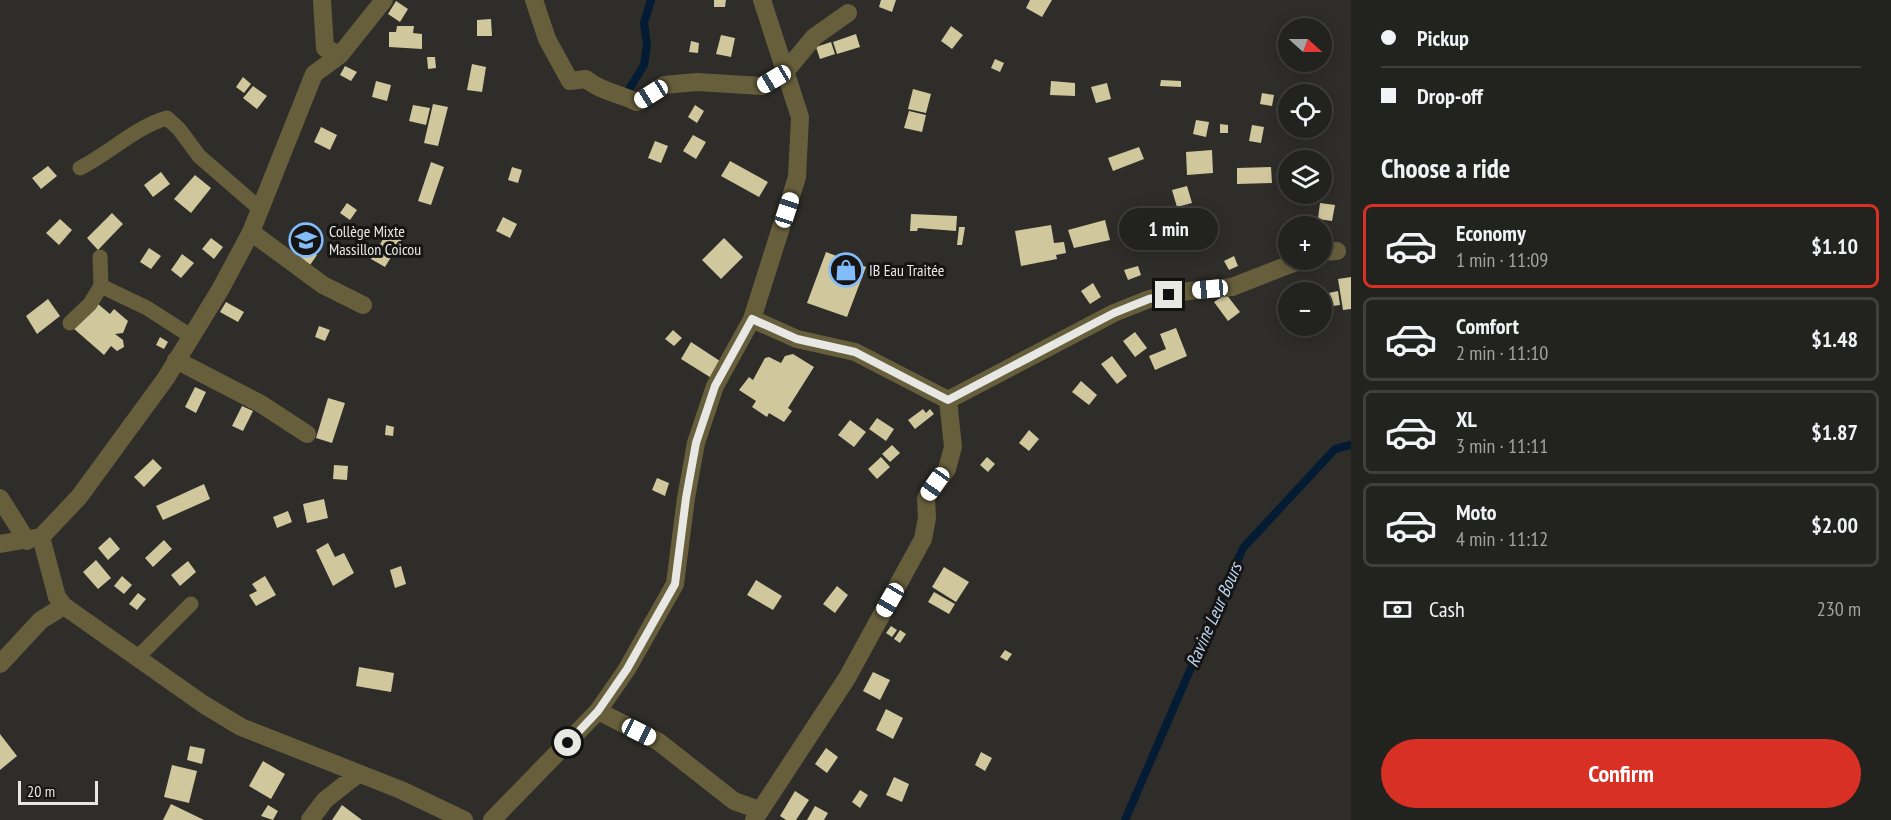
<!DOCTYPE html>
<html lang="en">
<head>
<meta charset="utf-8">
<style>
  :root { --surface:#22221f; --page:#2e2f2c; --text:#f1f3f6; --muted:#a2a4a4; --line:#3f3f3d; --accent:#d93025 }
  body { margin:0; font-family:"PT Sans Narrow",sans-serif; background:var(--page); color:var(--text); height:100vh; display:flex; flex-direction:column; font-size:22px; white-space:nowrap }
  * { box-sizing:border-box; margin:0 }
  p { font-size:20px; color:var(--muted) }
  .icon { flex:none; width:33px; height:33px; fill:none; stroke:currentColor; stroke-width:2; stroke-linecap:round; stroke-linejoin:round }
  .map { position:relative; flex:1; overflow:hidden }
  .sheet { display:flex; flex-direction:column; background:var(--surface); width:540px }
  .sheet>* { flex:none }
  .guide { display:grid; align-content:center; height:132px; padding:0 30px; background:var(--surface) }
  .needle { width:39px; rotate:111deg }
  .tools { position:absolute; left:1278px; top:18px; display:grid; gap:12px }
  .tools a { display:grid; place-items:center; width:54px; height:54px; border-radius:50%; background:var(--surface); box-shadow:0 3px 15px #0003,0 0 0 2px var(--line); font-size:30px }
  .scale { position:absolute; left:18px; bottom:15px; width:80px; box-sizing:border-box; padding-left:6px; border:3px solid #e7e7e4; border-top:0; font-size:16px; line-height:21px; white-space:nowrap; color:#e7e7e4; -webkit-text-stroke:4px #161513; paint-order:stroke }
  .end { position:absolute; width:27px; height:27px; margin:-14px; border:8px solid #e7e7e4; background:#111; box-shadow:0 0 0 3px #111 }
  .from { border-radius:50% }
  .bubble { position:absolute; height:42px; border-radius:21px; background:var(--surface); box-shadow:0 3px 15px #0003,0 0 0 2px var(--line); font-size:20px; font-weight:600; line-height:42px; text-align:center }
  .car { position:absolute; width:18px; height:36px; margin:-18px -9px; border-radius:8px; box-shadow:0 0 4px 2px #0007; background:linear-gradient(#fff 24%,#345 0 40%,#fff 0 76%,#345 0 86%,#fff 0) }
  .guide b { display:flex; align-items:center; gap:21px; height:57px; font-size:22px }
  .guide b+b { border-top:2px solid var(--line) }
  .guide i { width:15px; height:15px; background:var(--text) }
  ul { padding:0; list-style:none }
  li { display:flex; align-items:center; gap:18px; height:84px; margin:0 12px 9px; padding:0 18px; border:3px solid var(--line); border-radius:9px }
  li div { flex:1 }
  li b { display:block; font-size:22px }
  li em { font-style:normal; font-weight:600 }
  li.selected { border-color:var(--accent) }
  li>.icon { width:54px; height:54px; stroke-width:1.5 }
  h2 { padding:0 30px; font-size:27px; line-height:72px }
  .pay { display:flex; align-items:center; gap:15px; height:66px; padding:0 30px; font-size:22px }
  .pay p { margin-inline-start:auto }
  .button { display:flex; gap:12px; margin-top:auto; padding:12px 30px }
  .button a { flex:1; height:69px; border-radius:36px; background:var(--accent); color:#fff; font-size:24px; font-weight:600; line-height:69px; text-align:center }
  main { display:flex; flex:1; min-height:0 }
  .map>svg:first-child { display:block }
</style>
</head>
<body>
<main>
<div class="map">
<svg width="1351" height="820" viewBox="0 0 1351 820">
  <rect width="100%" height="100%" fill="#2e2d29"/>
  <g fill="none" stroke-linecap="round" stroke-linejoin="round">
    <path stroke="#031b33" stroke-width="8" d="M 628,91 L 644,65 L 647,45 L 644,23 L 651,0
      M 1125,820 L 1243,548 L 1335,449 L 1351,445"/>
  </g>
  <path fill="#d0c79d" d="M 714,0 L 726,0 L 725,7 L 714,7 Z
    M 881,0 L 896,0 L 892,12 L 879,7 Z
    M 1030,0 L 1052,0 L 1042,17 L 1026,8 Z
    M 396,1 L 408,9 L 400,22 L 388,14 Z
    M 491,19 L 492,36 L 477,36 L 477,20 Z
    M 397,26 L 414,26 L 413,33 L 422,34 L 422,49 L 389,47 L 389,32 L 396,32 Z
    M 951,26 L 963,35 L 952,49 L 941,41 Z
    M 856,34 L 860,47 L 837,54 L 833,42 Z
    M 721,35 L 735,38 L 731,57 L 716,54 Z
    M 691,41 L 699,43 L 698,53 L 689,52 Z
    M 831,42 L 835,54 L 820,59 L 816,47 Z
    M 427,57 L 435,57 L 436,68 L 428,69 Z
    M 995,59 L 1004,63 L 1000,72 L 991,68 Z
    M 472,64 L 486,67 L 482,92 L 467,90 Z
    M 345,66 L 357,72 L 351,81 L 340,75 Z
    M 243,77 L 251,84 L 244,93 L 236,87 Z
    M 1161,80 L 1181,81 L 1181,87 L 1160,86 Z
    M 376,81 L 391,85 L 387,101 L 372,97 Z
    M 1051,81 L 1075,83 L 1075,96 L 1050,95 Z
    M 1107,83 L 1111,99 L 1096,103 L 1091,87 Z
    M 253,86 L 267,96 L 257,109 L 243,98 Z
    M 913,89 L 931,94 L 926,113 L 908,109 Z
    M 1262,93 L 1274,95 L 1272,106 L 1260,104 Z
    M 433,104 L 448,107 L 438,146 L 424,143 Z
    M 413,105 L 430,108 L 426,125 L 409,121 Z
    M 695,105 L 704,111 L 697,123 L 688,117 Z
    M 909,111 L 926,115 L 922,132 L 904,128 Z
    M 1196,120 L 1209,122 L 1206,137 L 1193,134 Z
    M 1220,124 L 1228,125 L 1228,133 L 1220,133 Z
    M 1252,125 L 1264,127 L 1261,143 L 1249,141 Z
    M 321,127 L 337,135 L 330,150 L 314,142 Z
    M 693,135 L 706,142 L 696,159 L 683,151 Z
    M 655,141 L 668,146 L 661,163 L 648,158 Z
    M 1139,147 L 1144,159 L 1113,171 L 1108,158 Z
    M 1212,150 L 1213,173 L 1187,175 L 1186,152 Z
    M 730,161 L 768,182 L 759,197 L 721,176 Z
    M 431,162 L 444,167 L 431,205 L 418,201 Z
    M 48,166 L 57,176 L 41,189 L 32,178 Z
    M 512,167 L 522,170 L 518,183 L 508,180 Z
    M 1271,167 L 1272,183 L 1237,184 L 1237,168 Z
    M 161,172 L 170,184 L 153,197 L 144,185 Z
    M 195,175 L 211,188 L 191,213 L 174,199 Z
    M 1187,186 L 1192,203 L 1177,207 L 1172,190 Z
    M 347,203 L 357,210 L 350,220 L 340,213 Z
    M 1320,203 L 1335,205 L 1332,221 L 1318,219 Z
    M 112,213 L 123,224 L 98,250 L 87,238 Z
    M 911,214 L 957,216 L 956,231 L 918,228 L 917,231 L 910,231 Z
    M 503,217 L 517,224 L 510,238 L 496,231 Z
    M 60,219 L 72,230 L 59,245 L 46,233 Z
    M 1105,220 L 1110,240 L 1074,248 L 1068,230 Z
    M 1051,225 L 1054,243 L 1064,242 L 1066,253 L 1056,255 L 1057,259 L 1021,266 L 1015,231 Z
    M 959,227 L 965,227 L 962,245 L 957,245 Z
    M 388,231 L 402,239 L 385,267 L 371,259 Z
    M 211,238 L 223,247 L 214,259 L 202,249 Z
    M 724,238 L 743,257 L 721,279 L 702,260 Z
    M 306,247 L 317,255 L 310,265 L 299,256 Z
    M 149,248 L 161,256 L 151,269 L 140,262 Z
    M 826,252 L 866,267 L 847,317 L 807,303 Z
    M 182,254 L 194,263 L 181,278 L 171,270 Z
    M 1234,256 L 1238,266 L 1229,270 L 1224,261 Z
    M 1138,266 L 1141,275 L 1128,280 L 1124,270 Z
    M 1351,277 L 1351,309 L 1343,310 L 1338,279 Z
    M 1093,283 L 1101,297 L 1090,304 L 1081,291 Z
    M 1338,291 L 1340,305 L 1326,307 L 1324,294 Z
    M 1226,294 L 1240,312 L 1228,321 L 1214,302 Z
    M 48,299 L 60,316 L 37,334 L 26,316 Z
    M 226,302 L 244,312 L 238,322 L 220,312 Z
    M 98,304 L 110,314 L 114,309 L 128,321 L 123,333 L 115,334 L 123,340 L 124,347 L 117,351 L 111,346 L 104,355 L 73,328 Z
    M 319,326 L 330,330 L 325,341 L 315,337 Z
    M 1176,328 L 1187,356 L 1155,370 L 1149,356 L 1166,349 L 1160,334 Z
    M 673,330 L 682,338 L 674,346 L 665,339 Z
    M 1135,332 L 1147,348 L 1135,357 L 1123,341 Z
    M 160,337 L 168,342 L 164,349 L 156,345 Z
    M 691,342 L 723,363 L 713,379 L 681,359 Z
    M 793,354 L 814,367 L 788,408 L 792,411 L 784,422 L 769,413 L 767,417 L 752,407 L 756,401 L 739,390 L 749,377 L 753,380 L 765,358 L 769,357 L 781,363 L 785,356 Z
    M 1112,356 L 1127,376 L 1117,384 L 1101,364 Z
    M 1081,381 L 1097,395 L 1089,405 L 1072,392 Z
    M 195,387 L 206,392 L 196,413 L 185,407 Z
    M 328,398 L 345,403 L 332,443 L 316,438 Z
    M 242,406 L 253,411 L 243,431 L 232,426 Z
    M 923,409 L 926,413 L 930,409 L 934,414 L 915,429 L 908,420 Z
    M 877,418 L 894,429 L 886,441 L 869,429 Z
    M 850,420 L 866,432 L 854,447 L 838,435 Z
    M 386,425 L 394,427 L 393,436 L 385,435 Z
    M 1029,430 L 1039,439 L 1029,451 L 1019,443 Z
    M 892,445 L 900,453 L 890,462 L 882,454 Z
    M 881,457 L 890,467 L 877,479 L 868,469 Z
    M 987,457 L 995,464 L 988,472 L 980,465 Z
    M 153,459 L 162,468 L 144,487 L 134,477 Z
    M 334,465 L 348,466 L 347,480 L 333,479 Z
    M 657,478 L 669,483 L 665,496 L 652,490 Z
    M 204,484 L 210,499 L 163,520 L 156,506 Z
    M 324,499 L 328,518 L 307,523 L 303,504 Z
    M 288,511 L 292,522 L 277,528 L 273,517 Z
    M 110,537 L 120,549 L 108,560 L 98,548 Z
    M 164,540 L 172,549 L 153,567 L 145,558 Z
    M 328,543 L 335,557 L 344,553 L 354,573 L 333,586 L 316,550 Z
    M 96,560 L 111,578 L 98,589 L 83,572 Z
    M 188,561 L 196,572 L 180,586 L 171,575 Z
    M 401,566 L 406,584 L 395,588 L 390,570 Z
    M 944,567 L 969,582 L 956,602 L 932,587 Z
    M 122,576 L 132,585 L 124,594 L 114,586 Z
    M 265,576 L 276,595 L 256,606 L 249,595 L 257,591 L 252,584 Z
    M 756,580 L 782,596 L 773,610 L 747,595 Z
    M 837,586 L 848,595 L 835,613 L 823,604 Z
    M 934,592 L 955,604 L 949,614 L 928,602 Z
    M 138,593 L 146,599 L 137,610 L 129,604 Z
    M 891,626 L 897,630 L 892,637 L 886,633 Z
    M 900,630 L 906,634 L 900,643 L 894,639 Z
    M 1005,650 L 1012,654 L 1007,661 L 1000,657 Z
    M 359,667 L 394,673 L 391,692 L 356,686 Z
    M 873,672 L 890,680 L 880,700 L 863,691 Z
    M 886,709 L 903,718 L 893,739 L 876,730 Z
    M 0,734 L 17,756 L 0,770 Z
    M 190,746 L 205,749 L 202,764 L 187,760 Z
    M 826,748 L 838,757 L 827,773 L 815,764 Z
    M 981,752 L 992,758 L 985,771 L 975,765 Z
    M 263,761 L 285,774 L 271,799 L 249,786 Z
    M 172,765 L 197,771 L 189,803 L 164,797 Z
    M 894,777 L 909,784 L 902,802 L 886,795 Z
    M 860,790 L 868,795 L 860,808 L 852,802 Z
    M 795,791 L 809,800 L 796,820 L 786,820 L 780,816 Z
    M 171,804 L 204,820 L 163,820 Z
    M 268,805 L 278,811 L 273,820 L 261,816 Z
    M 342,805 L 362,820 L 332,820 Z
    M 815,806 L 828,813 L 824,820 L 807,820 Z"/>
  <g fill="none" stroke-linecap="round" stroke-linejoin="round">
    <path stroke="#675f3c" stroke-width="15" d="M 80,168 C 110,153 135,127 167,118 L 179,129 L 199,156 L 260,209
      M 100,257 L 101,286
      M 70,323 L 90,304 L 101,286 L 147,308 L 192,337
      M 138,657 L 191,604"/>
    <path stroke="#675f3c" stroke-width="18" d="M 322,0 L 325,48 L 340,55
      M 534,0 L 547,39 L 570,81 L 586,79 C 600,91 620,94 637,102 L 664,85 L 697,82 L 762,86 L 785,72 L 814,37 L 848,13
      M 251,232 L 323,285 L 363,305
      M 1322,252 L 1337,251
      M 752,319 L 797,339 L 855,352 L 948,400
      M 176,360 L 261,404 L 307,434
      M 948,400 L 1114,313 L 1149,299 L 1189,291 L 1232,287 L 1301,260
      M 0,498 L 27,541
      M 41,537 L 57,597 L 64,606 L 203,704 L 241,727 L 401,790 L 464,820
      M 0,544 L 41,537 L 79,497 L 166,378 L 220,290 L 251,232 L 314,74 L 340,55 L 384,0
      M 0,664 L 41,620 L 64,606
      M 598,711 L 659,742 L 734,801 L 759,810
      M 310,820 L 325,800 L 358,774
      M 492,820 L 598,711 L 627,669 L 675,584 L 686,498 L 696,443 L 715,386 L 752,319 L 797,177 L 800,117 L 762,0
      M 754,820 L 847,678 L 923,539 L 927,518 L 926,498 L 947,469 L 953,447 L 948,400"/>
  </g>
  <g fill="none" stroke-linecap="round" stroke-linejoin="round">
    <path stroke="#e7e7e4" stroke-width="8" d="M 568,743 L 598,711 L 627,669 L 675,584 L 686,498 L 696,443 L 715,386 L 752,319 L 797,339 L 855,352 L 948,400 L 1114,313 L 1149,299 L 1169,295"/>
  </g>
  <defs>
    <g id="school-ring" transform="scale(1.725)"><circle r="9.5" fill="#161513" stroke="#82bcfa" stroke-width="1.5"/><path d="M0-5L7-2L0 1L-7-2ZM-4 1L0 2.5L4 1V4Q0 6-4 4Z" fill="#82bcfa"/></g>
    <g id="shop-ring" transform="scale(1.725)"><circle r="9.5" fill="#161513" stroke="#82bcfa" stroke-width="1.5"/><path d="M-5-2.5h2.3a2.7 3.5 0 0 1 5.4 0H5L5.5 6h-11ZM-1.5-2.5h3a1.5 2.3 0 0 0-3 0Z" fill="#82bcfa"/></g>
  </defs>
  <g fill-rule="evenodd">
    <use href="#school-ring" x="306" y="240"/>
    <use href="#shop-ring" x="846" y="270"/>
  </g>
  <g text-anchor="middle" stroke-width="6" stroke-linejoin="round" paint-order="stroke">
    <g font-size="16" fill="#e7e7e4" stroke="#161513" text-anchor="start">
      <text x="329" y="237">Collège Mixte<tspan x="329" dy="18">Massillon Coicou</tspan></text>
      <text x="869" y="276">IB Eau Traitée</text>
    </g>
    <g font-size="18" font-style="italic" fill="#bad6f4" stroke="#161513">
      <text transform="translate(1214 615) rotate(-66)" y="6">Ravine Leur Bours</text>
    </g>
  </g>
</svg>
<div class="tools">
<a><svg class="needle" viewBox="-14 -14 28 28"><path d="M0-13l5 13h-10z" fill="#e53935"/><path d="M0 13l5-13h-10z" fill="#a2a4a4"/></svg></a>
<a><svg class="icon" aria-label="locate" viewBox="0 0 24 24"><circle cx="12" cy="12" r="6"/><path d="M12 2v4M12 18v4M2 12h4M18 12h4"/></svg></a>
<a><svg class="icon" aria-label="layers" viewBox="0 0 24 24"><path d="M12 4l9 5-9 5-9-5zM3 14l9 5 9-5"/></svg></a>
<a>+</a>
<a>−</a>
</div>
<div class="scale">20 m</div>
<i class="end from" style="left:568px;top:743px"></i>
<i class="end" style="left:1169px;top:295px"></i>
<div class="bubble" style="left:1119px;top:208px;width:99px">1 min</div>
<i class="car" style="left:774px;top:79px;rotate:239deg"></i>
<i class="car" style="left:651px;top:94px;rotate:238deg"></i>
<i class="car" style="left:787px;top:210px;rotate:18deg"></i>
<i class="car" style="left:1210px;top:289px;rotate:265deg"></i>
<i class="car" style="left:935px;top:484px;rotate:215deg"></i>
<i class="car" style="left:890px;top:600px;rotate:210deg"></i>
<i class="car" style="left:639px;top:732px;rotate:117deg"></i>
</div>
<section class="sheet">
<div class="guide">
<b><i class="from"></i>Pickup</b>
<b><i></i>Drop-off</b>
</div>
<h2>Choose a ride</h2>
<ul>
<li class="selected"><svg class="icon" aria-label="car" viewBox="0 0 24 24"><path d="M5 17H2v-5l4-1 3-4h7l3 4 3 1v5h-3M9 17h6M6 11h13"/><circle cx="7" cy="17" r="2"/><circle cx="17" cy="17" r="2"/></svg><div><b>Economy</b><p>1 min · 11:09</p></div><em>$1.10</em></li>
<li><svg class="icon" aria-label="car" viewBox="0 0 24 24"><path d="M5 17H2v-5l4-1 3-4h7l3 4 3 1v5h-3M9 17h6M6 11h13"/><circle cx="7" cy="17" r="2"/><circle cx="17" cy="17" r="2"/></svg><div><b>Comfort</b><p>2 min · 11:10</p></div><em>$1.48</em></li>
<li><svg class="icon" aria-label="car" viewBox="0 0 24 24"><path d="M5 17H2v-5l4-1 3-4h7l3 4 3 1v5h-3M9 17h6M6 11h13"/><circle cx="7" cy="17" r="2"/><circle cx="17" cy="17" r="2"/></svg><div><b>XL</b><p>3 min · 11:11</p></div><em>$1.87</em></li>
<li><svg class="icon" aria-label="car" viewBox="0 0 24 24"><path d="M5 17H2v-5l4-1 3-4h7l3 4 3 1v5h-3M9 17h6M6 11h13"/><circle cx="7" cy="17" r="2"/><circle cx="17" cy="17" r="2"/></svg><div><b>Moto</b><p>4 min · 11:12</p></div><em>$2.00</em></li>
</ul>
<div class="pay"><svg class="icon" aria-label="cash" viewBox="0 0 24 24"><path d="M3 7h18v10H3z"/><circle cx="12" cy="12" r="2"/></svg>Cash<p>230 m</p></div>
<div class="button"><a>Confirm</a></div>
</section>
</main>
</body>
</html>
